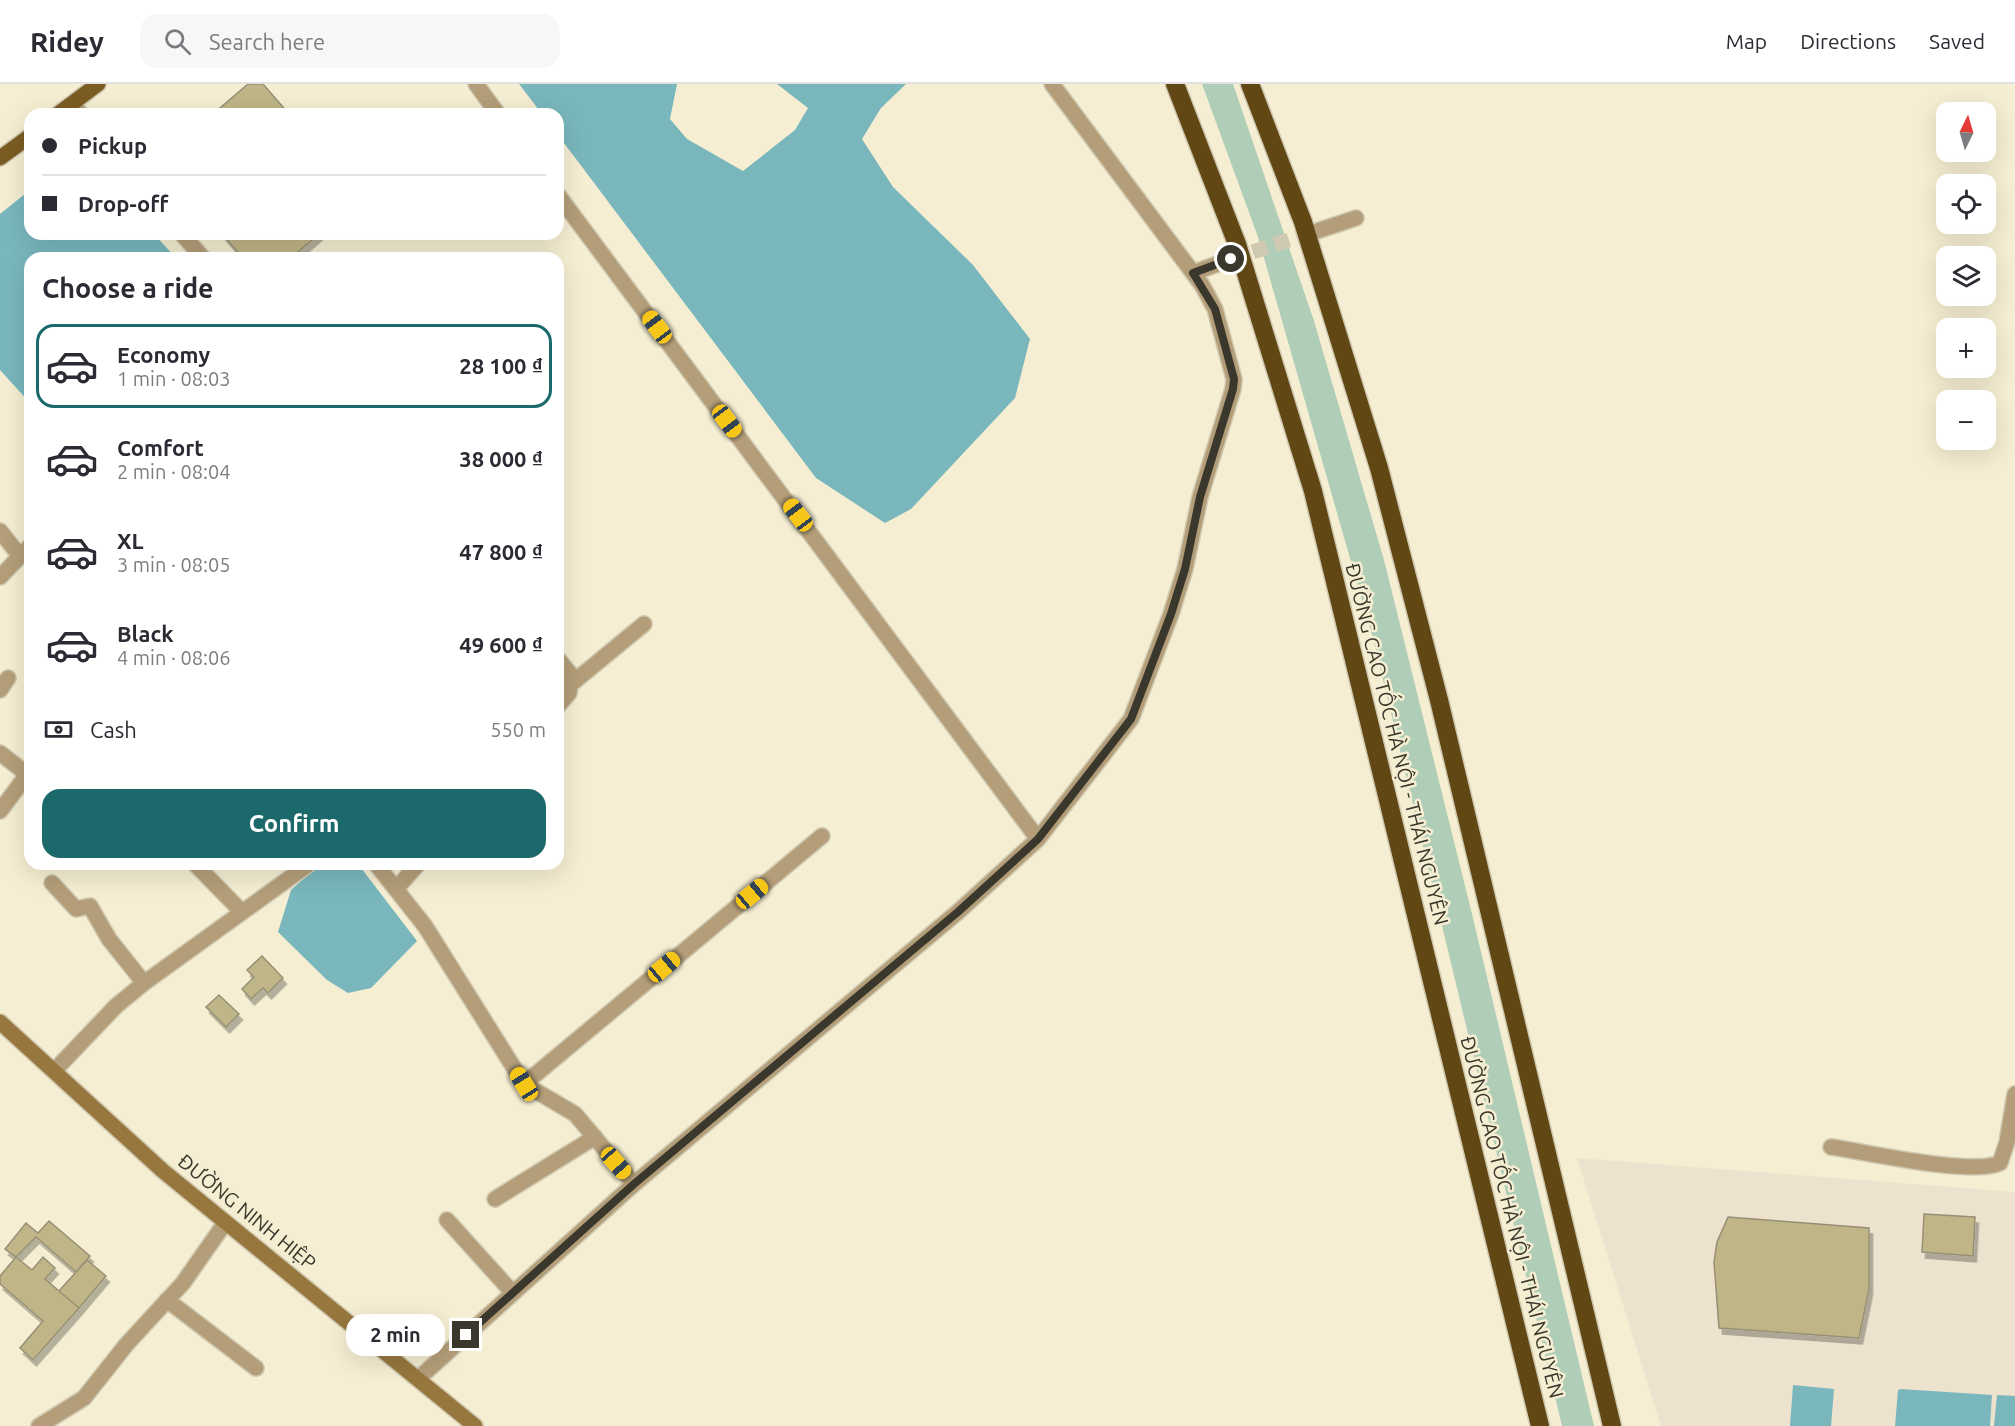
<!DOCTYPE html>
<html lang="en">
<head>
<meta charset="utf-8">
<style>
  :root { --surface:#fff; --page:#f7f7f7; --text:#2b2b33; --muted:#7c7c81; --line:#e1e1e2; --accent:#1c696b }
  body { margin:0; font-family:Ubuntu,sans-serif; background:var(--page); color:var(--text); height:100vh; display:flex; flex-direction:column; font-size:22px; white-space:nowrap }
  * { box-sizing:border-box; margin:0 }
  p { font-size:20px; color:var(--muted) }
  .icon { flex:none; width:33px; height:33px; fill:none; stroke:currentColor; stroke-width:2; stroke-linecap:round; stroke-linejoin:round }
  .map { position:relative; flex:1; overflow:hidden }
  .drawer { position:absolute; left:24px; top:168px; width:540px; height:618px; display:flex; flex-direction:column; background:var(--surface); border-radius:18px; box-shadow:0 6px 24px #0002 }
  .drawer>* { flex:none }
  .top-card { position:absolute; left:24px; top:24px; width:540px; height:132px; border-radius:18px; box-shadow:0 6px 24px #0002; display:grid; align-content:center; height:132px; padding:0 18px; background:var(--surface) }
  .needle { width:39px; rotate:5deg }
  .controls { position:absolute; left:1936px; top:18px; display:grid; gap:12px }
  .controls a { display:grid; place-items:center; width:60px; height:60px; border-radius:12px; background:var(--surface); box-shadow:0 6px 24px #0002; font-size:30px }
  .end { position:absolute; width:27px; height:27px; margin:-14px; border:8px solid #3a372d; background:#fff; box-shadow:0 0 0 3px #fff }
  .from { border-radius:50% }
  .bubble { position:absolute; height:42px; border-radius:18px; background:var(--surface); box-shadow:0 6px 24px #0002; font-size:20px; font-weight:700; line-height:42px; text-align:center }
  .car { position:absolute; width:18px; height:36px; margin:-18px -9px; border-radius:8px; box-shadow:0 0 4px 2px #0007; background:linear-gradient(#f5c518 24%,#345 0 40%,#f5c518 0 76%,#345 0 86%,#f5c518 0) }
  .top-card b { display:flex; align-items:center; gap:21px; height:57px; font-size:22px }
  .top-card b+b { border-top:2px solid var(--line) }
  .top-card i { width:15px; height:15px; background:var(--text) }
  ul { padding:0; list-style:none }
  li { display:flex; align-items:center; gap:18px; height:84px; margin:0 12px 9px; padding:0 6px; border:3px solid transparent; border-radius:18px }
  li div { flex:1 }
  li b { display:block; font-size:22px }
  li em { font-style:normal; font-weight:700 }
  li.selected { border-color:var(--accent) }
  li>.icon { width:54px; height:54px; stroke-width:1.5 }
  h2 { padding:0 18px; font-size:27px; line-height:72px }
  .pay { display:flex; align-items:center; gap:15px; height:66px; padding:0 18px; font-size:22px }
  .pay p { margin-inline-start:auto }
  .cta { display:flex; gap:12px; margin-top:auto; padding:12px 18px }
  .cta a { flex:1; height:69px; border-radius:18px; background:var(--accent); color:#fff; font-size:24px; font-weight:700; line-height:69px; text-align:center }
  header { display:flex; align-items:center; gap:36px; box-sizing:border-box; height:84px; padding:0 30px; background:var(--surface); border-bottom:2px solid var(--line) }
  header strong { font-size:28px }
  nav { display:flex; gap:33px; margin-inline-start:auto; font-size:21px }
  .search { width:420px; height:54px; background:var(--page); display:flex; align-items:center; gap:15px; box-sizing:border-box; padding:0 21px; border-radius:18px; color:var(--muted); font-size:22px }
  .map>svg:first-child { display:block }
</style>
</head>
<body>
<header>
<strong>Ridey</strong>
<div class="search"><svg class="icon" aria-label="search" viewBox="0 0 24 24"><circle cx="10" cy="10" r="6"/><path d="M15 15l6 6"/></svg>Search here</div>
<nav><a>Map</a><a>Directions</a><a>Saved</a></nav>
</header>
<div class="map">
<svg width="2015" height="1342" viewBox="0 0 2015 1342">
  <defs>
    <filter id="shadow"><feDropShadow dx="3.5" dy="6" stdDeviation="0" flood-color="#0004"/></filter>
  </defs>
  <rect width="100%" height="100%" fill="#f5eed2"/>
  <path fill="#ede2ce" d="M 1577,1074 L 2015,1108 L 2015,1342 L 1661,1342 Z"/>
  <path fill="#b0cdb8" d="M 1202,0 L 1233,0 L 1314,237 L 1384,476 L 1472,830 L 1594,1342 L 1562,1342 L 1374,558 L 1258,153 Z"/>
  <path fill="#79b7bd" d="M 519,0 L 677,0 L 670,35 L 687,55 L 743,87 L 795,46 L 808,24 L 777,0 L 906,0 L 881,24 L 862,55 L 893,103 L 973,181 L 1030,255 L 1015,314 L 911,425 L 885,439 L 816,394 L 558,51 L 558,30 L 542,30 Z
    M 30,106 L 30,150 L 154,150 L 176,174 L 30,174 L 30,319 L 0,286 L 0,130 Z
    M 320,780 L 358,780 L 417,857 L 371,904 L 348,909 L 327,896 L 278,848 L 291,806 Z
    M 1793,1301 L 1834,1305 L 1831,1342 L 1790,1342 Z
    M 1901,1305 L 1992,1311 L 1990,1342 L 1895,1342 L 1898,1306 Z
    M 1997,1311 L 2015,1312 L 2015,1342 L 1994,1342 Z"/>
  <path fill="#c0b586" stroke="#969076" stroke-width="1.5" filter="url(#shadow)" d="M 248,0 L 263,0 L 289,30 L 213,30 Z
    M 222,150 L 319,150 L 291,174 L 243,174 Z
    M 262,872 L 283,894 L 268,909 L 263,904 L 251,915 L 242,905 L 254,893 L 247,886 Z
    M 219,911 L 239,930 L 226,943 L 206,923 Z
    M 1924,1130 L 1975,1133 L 1973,1172 L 1922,1168 Z
    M 1728,1133 L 1869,1144 L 1869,1205 L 1859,1254 L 1719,1244 L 1714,1178 L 1717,1158 Z
    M 49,1137 L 90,1172 L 76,1188 L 36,1153 L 16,1173 L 5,1165 L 26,1139 L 38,1149 Z
    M 16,1173 L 32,1186 L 43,1173 L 55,1184 L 45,1195 L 79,1224 L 33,1276 L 20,1264 L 43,1237 L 0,1200 L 0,1192 Z
    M 87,1176 L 106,1192 L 79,1224 L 59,1207 Z"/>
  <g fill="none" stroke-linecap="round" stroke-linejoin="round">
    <path stroke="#d0c9b1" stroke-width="15" stroke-dasharray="15 8" stroke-linecap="butt" d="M 1231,175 L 1316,147"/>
    <g stroke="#d0c9b1" stroke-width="18">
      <path id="street" d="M 476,0 L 498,30
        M 72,20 L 81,30
        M 558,111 L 1038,755
        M 1317,147 L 1356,134
        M 182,150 L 203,174
        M 1193,189 L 1231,175
        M 0,447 L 20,472
        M 0,493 L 30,462
        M 558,575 L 572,592 L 569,609 L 558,622
        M 570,601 L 644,540
        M 0,606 L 8,594
        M 0,669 L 27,690
        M 0,727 L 30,687
        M 195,780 L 241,827
        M 376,780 L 425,842 L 524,1000 L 575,1030 L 634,1100
        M 52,799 L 76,825 L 90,822 L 109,855 L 144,899
        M 396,805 L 418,780
        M 55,986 L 116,922 L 144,899 L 309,780
        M 524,1000 L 822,752
        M 1831,1063 C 1867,1068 1971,1092 2000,1079 L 2007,1058 L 2015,1010
        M 495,1115 L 595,1053
        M 447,1136 L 512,1208
        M 167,1216 L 256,1284
        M 419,1294 L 634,1100 L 959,827 L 1038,755 L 1131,635 L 1171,530 L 1185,485 L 1200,413 L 1233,305 L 1234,295 L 1215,225 L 1202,201 L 1052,0
        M 39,1342 L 84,1314 L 126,1261 L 183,1199 L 225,1139"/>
    </g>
    <g stroke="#d0c9b1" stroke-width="18">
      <path id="secondary" d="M 0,938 L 163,1087 L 475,1342"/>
    </g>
    <g stroke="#d0c9b1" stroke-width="18">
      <path id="primary" d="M 58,30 L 98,0
        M 0,74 L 30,52"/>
    </g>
    <g stroke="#d0c9b1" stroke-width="21">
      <path id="highway" d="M 1175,0 L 1237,160 L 1313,407 L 1540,1342
        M 1250,0 L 1303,138 L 1379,384 L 1439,616 L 1612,1342"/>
    </g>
    <use href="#street" stroke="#b49e79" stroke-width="15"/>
    <use href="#secondary" stroke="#97773e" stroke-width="15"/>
    <use href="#primary" stroke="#7b5c22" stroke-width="15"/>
    <use href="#highway" stroke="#614714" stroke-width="18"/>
  </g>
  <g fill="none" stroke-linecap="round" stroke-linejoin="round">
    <path stroke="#3a372d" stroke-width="8" d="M 466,1251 L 634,1100 L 959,827 L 1038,755 L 1131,635 L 1171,530 L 1185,485 L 1200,413 L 1233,305 L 1234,295 L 1215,225 L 1193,189 L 1231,175"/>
  </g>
  <g text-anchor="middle" stroke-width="5" stroke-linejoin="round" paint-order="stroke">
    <g font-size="20" fill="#3a372d" stroke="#f5eed2">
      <text transform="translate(1397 660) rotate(76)" y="7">ĐƯỜNG CAO TỐC HÀ NỘI - THÁI NGUYÊN</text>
      <text transform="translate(247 1128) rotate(39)" y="7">ĐƯỜNG NINH HIỆP</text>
      <text transform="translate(1512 1133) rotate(76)" y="7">ĐƯỜNG CAO TỐC HÀ NỘI - THÁI NGUYÊN</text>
    </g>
  </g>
</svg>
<div class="controls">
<a><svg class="needle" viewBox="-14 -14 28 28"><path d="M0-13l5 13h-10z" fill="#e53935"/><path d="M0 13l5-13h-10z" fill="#7c7c81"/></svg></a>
<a><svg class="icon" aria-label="locate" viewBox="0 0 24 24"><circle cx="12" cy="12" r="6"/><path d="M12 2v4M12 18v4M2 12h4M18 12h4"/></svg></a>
<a><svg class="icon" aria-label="layers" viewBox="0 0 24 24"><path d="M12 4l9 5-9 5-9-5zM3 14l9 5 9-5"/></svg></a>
<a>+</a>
<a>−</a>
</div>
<i class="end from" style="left:1231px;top:175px"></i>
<i class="end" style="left:466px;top:1251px"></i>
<div class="bubble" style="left:346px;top:1230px;width:99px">2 min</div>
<i class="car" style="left:657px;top:243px;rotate:323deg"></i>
<i class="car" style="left:727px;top:337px;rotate:143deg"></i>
<i class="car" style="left:798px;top:431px;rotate:323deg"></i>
<i class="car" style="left:752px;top:810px;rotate:50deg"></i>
<i class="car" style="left:664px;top:883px;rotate:50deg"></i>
<i class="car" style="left:524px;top:1000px;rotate:328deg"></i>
<i class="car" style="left:616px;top:1079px;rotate:139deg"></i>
<div class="top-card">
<b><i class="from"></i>Pickup</b>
<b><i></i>Drop-off</b>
</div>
<section class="drawer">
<h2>Choose a ride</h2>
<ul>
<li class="selected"><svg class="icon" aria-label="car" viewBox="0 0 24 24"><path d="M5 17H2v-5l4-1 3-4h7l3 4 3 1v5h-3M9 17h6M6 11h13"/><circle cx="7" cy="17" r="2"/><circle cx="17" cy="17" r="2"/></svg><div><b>Economy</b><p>1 min · 08:03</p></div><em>28 100 ₫</em></li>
<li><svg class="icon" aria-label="car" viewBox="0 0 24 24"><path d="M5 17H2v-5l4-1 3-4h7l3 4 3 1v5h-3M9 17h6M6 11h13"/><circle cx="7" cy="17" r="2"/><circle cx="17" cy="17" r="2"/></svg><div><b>Comfort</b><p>2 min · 08:04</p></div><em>38 000 ₫</em></li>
<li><svg class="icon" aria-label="car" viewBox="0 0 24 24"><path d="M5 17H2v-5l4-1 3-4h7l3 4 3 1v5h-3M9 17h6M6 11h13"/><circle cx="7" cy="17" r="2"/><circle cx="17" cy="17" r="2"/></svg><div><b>XL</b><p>3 min · 08:05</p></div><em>47 800 ₫</em></li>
<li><svg class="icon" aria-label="car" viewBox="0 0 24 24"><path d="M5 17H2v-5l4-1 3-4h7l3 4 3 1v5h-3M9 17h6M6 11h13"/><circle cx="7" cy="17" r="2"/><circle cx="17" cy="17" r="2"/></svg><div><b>Black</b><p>4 min · 08:06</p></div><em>49 600 ₫</em></li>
</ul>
<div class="pay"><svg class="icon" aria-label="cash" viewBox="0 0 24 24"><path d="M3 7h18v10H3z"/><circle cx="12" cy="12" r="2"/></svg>Cash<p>550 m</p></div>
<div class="cta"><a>Confirm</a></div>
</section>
</div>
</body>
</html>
